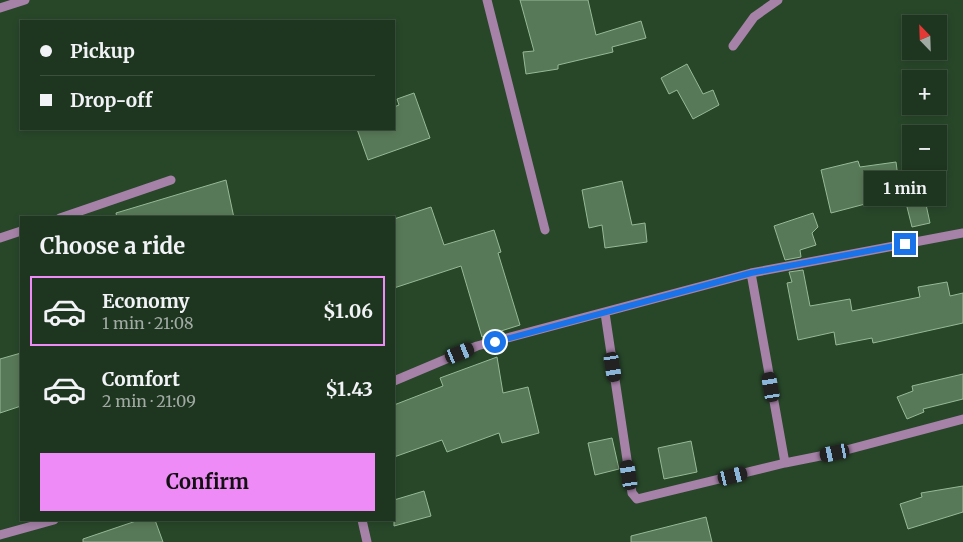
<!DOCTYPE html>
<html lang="en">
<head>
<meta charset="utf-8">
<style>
  :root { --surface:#1e351f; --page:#263d28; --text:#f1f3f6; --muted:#a1aba4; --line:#3c503d; --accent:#ef8bf7 }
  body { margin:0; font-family:Merriweather,serif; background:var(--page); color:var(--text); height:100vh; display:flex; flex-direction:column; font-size:19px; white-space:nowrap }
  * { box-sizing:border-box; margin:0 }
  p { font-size:16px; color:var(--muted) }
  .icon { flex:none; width:28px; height:28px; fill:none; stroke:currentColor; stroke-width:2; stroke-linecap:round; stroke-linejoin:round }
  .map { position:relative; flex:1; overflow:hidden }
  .sheet { position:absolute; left:20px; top:216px; width:375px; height:305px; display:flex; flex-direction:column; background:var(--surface); border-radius:0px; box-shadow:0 2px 8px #0003,0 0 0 1px var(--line) }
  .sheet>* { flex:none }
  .top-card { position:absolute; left:20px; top:20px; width:375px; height:110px; border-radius:0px; box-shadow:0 2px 8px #0003,0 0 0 1px var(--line); display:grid; align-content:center; height:110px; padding:0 20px; background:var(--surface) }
  .needle { width:32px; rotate:337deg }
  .buttons { position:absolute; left:902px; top:15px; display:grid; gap:10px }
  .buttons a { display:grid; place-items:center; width:45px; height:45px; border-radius:0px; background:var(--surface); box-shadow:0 2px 8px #0003,0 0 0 1px var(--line); font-size:25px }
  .end { position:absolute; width:22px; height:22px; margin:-11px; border:6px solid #1a73e8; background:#fff; box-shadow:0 0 0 2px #fff }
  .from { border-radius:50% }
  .bubble { position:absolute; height:35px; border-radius:0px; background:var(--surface); box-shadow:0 2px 8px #0003,0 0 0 1px var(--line); font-size:16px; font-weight:700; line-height:35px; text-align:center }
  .car { position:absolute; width:15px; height:30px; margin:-15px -8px; border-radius:6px; box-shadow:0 0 4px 1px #0007; background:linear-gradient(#222 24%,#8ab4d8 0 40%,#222 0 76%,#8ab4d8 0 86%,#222 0) }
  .top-card b { display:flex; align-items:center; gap:18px; height:48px; font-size:19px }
  .top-card b+b { border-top:1px solid var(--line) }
  .top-card i { width:12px; height:12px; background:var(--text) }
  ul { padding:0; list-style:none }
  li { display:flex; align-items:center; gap:15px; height:70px; margin:0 10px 8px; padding:0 10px; border:2px solid transparent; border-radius:0px }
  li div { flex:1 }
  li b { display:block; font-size:19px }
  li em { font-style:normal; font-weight:700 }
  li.current { border-color:var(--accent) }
  li>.icon { width:45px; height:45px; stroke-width:1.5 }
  h2 { padding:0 20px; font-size:22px; line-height:60px }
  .cta { display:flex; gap:10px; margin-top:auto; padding:10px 20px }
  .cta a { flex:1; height:58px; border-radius:0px; background:var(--accent); color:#111; font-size:20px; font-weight:700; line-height:58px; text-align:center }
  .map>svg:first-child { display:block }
</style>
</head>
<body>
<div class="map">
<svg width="963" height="542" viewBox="0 0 963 542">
  <rect width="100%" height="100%" fill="#284729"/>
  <path fill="#587958" stroke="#97b996" d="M 520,0 L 588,0 L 596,35 L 641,21 L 646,38 L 612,47 L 613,52 L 558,65 L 558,69 L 526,74 L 523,52 L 534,51 Z
    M 687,64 L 703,94 L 713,90 L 719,105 L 693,119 L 677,90 L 669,94 L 661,78 Z
    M 414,93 L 430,138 L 368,160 L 357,129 L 394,129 L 394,107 L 399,105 L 397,99 Z
    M 858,161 L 860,167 L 896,162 L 899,185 L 865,190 L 869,203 L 831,213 L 821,170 Z
    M 226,180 L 234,218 L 117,218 L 116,213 Z
    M 622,181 L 632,225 L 645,223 L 647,242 L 605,248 L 602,225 L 589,228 L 582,190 Z
    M 922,186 L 930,223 L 912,227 L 903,191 Z
    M 431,207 L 444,245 L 494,230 L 501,252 L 498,253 L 520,325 L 482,337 L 461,266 L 394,288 L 394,219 Z
    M 813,213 L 818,227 L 812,233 L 816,245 L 800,250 L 801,257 L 785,260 L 774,226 Z
    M 803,270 L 810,306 L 850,299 L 852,311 L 920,297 L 918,287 L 947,282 L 950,296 L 963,293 L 963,323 L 873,343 L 872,338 L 836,345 L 834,332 L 798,340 L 787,283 L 792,282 L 789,272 Z
    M 21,353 L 21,406 L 0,413 L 0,359 Z
    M 497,357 L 503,393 L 528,387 L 539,433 L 502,443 L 499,433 L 447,452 L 442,440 L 394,457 L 394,405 L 443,386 L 440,378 Z
    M 963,374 L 963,399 L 923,409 L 924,412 L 907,419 L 897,397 L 913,391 L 912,386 Z
    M 612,438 L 619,469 L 595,475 L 588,443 Z
    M 691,441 L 697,472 L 664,479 L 658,448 Z
    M 963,486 L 963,512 L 908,529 L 900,504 L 922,497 L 921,493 Z
    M 424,491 L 431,516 L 394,526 L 394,500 Z
    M 706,517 L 712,542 L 631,542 L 631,536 Z
    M 139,520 L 155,520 L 163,542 L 83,542 L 83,539 Z"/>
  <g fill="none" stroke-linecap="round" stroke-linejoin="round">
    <path stroke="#a682a9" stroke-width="9" d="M 487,0 L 545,230
      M 0,8 L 25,0
      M 733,46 L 754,17 L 778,0
      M 60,218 L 171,180
      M 0,238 L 21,231
      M 751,273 L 785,463 L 835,453 L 963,419
      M 605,313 L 632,493 L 637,499 L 785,463
      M 394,381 L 477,346 L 751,273 L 963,233
      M 362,520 L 367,542
      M 0,535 L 54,520"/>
  </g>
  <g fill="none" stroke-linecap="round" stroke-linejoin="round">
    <path stroke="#1a73e8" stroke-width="6" d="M 495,342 L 751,273 L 905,244"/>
  </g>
</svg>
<div class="buttons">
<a><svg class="needle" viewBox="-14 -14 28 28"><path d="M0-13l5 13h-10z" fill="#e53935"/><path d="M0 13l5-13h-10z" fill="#a1aba4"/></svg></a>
<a>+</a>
<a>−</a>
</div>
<i class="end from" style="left:495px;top:342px"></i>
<i class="end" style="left:905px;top:244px"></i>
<div class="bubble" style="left:864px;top:171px;width:82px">1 min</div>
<i class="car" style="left:460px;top:353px;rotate:68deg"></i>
<i class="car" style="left:613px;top:367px;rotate:171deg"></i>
<i class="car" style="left:771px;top:387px;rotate:350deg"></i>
<i class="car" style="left:835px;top:453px;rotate:258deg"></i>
<i class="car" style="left:629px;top:475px;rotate:351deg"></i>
<i class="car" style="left:733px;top:476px;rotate:76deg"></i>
<div class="top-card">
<b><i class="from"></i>Pickup</b>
<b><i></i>Drop-off</b>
</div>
<section class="sheet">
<h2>Choose a ride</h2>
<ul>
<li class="current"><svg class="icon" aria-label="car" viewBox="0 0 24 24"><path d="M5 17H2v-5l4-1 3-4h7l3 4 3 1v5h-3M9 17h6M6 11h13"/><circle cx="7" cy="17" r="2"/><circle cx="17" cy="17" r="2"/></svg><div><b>Economy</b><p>1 min · 21:08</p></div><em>$1.06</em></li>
<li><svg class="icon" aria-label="car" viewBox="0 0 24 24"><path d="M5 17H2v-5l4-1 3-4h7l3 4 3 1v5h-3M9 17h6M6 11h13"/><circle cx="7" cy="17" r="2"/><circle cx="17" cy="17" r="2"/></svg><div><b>Comfort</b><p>2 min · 21:09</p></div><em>$1.43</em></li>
</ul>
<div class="cta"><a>Confirm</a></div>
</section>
</div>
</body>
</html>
